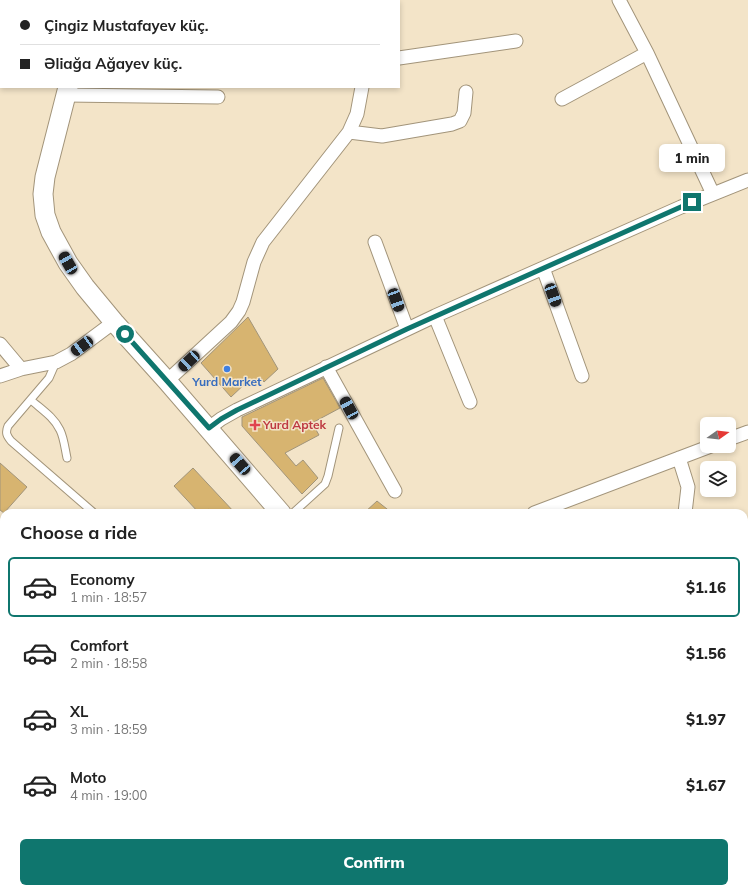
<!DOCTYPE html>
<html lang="en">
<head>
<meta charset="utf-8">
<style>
  :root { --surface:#fff; --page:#f6f6f6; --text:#222; --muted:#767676; --line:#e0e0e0; --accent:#0f766e }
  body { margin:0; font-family:Mulish,sans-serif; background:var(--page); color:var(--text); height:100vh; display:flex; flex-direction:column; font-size:15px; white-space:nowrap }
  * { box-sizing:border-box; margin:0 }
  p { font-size:13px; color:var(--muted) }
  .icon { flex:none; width:22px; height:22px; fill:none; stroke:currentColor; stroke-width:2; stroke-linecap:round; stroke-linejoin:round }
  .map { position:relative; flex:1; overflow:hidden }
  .drawer { position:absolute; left:0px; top:509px; width:748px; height:384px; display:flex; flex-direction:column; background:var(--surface); border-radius:12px 12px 0 0; box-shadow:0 2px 6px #0003 }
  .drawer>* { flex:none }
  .top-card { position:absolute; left:0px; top:0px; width:400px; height:88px; box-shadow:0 2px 6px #0003; display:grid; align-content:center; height:88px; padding:0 20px; background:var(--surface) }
  .needle { width:26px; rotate:76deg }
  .controls { position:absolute; left:700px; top:417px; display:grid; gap:8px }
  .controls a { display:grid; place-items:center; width:36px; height:36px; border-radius:6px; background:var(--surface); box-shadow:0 2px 6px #0003; font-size:20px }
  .end { position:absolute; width:18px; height:18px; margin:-9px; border:5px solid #0f766e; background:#fff; box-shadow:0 0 0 2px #fff }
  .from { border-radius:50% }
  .bubble { position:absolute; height:28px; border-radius:6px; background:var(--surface); box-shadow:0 2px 6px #0003; font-size:13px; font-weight:800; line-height:28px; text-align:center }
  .car { position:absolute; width:12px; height:24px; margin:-12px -6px; border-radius:5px; box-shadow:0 0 3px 1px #0007; background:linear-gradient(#222 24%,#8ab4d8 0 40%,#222 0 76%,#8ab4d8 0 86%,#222 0) }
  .top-card b { display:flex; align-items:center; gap:14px; height:38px; font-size:15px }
  .top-card b+b { border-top:1px solid var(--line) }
  .top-card i { width:10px; height:10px; background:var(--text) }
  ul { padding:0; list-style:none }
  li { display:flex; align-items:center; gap:12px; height:60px; margin:0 8px 6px; padding:0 12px; border:2px solid transparent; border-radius:6px }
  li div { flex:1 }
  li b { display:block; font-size:15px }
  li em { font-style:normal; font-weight:800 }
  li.on { border-color:var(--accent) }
  li>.icon { width:36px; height:36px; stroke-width:1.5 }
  h2 { padding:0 20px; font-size:18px; line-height:48px }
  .primary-button { display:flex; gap:8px; margin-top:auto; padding:8px 20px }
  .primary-button a { flex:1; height:46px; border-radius:6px; background:var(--accent); color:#fff; font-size:16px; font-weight:800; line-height:46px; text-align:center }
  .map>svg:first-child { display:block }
</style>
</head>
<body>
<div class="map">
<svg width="748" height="893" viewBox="0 0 748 893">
  <rect width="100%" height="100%" fill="#f3e4c8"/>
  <path fill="#d7b470" stroke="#a1947a" d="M 248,317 L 278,369 L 264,382 L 261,378 L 252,384 L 249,380 L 231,397 L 201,363 Z
    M 323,378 L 340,408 L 312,423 L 319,435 L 285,453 L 296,466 L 303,460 L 318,478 L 302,494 L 242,426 L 242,417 Z
    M 0,463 L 27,487 L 4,513 L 0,510 Z
    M 193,468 L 235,513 L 212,513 L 209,509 L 204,513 L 199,513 L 174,486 Z
    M 377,501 L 392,513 L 364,513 Z
    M 744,799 L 748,803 L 748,837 L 744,833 Z"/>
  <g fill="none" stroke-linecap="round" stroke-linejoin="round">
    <g stroke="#a2947a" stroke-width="9">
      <path id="lane" d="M 56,362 L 49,378 L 8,426 C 5,433 7,436 11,441 L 94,513
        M 31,400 C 41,409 54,417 60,430 C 64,438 65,449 67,458
        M 293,513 L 325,484 L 328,476 L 339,428"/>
    </g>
    <g stroke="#a2947a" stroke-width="15">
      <path id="street" d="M 619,0 L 647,53 L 713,194
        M 370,1 L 370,0
        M 0,11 L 1,12
        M 399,58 L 516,41
        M 66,95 L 218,97
        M 562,99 L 647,53
        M 349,132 L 382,136 L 452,124 L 460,121 L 464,113 L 466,92
        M 375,242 L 407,329
        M 543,268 L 582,376
        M 435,316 L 470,402
        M 0,344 L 21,369
        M 326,367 L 395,491
        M 0,376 L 21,369 L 56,362 L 71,354 L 114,322
        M 167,381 L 231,322 L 239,311 L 243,302 L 254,262 L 263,242 L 349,132 L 357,114 L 362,87
        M 209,428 L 221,419 L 237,410 L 435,316 L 681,207 L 748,180
        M 729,439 L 748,432
        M 679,458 L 688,487 L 685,513
        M 534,513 L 711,446
        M 744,578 L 748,576
        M 744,607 L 748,612
        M 0,702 L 4,701
        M 248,889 L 250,893
        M 171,893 L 193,889"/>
    </g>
    <g stroke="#a2947a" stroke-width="21">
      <path id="secondary" d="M 92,1 L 92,0
        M 68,87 L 45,177 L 43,194 L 45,215 L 51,232 L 68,263 L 85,287 L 114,322 L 167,381 L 281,513
        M 744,731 L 748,734"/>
    </g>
    <use href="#lane" stroke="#fff" stroke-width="7"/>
    <use href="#street" stroke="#fff" stroke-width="13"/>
    <use href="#secondary" stroke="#fff" stroke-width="19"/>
  </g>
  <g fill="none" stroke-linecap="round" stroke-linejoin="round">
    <path stroke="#0f766e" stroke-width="5" d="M 125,334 L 209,428 L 221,419 L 237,410 L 407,329 L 692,202"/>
  </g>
  <circle fill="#3f7fe0" stroke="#f3e4c8" stroke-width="1.5" cx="227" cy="369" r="4"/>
  <path fill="#e0444e" stroke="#f3e4c8" stroke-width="1.5" d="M253 419h4v4h4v4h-4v4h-4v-4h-4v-4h4z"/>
  <g text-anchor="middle" stroke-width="3" stroke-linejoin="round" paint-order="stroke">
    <g font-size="12" font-weight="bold" fill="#366cbe" stroke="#f3e4c8">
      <text x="227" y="386">Yurd Market</text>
    </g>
    <g font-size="12" font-weight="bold" fill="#be3a42" stroke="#f3e4c8" text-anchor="start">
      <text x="263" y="429">Yurd Aptek</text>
    </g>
  </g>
</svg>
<div class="controls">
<a><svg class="needle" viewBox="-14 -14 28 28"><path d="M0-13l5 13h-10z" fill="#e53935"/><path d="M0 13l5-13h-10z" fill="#767676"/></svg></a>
<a><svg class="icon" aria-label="layers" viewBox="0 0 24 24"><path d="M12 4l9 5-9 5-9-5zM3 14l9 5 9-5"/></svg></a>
</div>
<i class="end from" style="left:125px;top:334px"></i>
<i class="end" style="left:692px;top:202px"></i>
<div class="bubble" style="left:659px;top:144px;width:66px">1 min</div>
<i class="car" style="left:68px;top:263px;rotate:330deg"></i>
<i class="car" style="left:553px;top:295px;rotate:160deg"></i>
<i class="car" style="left:396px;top:300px;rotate:160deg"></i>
<i class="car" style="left:82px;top:346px;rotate:234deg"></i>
<i class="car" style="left:189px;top:361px;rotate:227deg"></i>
<i class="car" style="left:349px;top:408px;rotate:331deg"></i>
<i class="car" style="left:240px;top:464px;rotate:319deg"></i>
<div class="top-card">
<b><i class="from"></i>Çingiz Mustafayev küç.</b>
<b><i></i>Əliağa Ağayev küç.</b>
</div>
<section class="drawer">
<h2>Choose a ride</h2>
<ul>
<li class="on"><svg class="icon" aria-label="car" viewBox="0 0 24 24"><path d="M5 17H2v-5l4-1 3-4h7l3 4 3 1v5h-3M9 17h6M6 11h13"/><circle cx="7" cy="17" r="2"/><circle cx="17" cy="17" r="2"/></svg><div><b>Economy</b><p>1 min · 18:57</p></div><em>$1.16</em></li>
<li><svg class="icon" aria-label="car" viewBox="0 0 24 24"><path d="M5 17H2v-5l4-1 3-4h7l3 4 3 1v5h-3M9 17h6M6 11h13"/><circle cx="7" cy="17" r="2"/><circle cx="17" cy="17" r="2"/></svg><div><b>Comfort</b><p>2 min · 18:58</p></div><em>$1.56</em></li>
<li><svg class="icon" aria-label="car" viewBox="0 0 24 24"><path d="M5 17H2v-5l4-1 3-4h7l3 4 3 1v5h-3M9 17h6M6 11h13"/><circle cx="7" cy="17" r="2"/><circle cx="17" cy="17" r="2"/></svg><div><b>XL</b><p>3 min · 18:59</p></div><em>$1.97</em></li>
<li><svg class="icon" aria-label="car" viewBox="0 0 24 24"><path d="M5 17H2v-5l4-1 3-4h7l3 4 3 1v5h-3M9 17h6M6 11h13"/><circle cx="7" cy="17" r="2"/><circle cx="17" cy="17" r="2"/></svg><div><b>Moto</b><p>4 min · 19:00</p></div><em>$1.67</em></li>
</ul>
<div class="primary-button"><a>Confirm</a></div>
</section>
</div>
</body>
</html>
